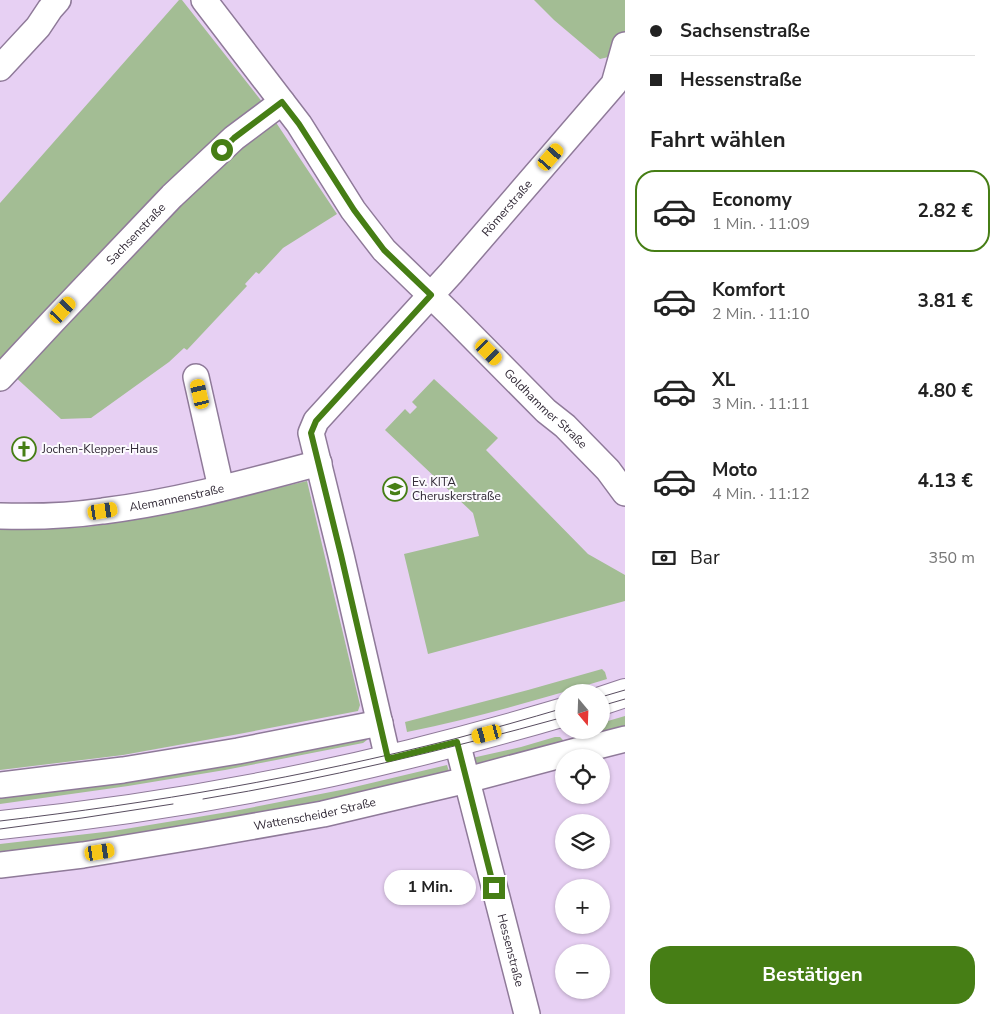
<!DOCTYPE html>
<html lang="de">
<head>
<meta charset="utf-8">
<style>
  :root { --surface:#fff; --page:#f6f6f6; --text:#222; --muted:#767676; --line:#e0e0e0; --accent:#467e15 }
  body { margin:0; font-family:"Nunito Sans",sans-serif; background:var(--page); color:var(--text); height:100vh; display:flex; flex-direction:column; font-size:19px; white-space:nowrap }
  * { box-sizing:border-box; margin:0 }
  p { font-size:16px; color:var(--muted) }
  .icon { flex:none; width:28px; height:28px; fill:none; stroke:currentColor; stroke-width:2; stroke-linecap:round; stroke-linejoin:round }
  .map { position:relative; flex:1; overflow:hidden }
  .drawer { display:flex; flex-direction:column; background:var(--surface); width:375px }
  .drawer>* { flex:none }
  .banner { display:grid; align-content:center; height:110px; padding:0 25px; background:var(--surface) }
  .needle { width:32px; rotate:161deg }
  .buttons { position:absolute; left:555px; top:684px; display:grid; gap:10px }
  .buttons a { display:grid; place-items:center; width:55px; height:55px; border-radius:50%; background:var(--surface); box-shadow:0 1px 4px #0004; font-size:25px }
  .end { position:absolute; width:22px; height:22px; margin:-11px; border:6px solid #467e15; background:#fff; box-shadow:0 0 0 2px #fff }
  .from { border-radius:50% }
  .bubble { position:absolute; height:35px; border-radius:18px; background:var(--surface); box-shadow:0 1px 4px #0004; font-size:16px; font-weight:700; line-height:35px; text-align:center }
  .car { position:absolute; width:15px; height:30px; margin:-15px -8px; border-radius:6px; box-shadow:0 0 4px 1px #0007; background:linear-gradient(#f5c518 24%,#345 0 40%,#f5c518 0 76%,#345 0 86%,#f5c518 0) }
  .banner b { display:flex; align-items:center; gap:18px; height:48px; font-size:19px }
  .banner b+b { border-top:1px solid var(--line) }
  .banner i { width:12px; height:12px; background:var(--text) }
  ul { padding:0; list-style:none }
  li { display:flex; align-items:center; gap:15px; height:82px; margin:0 10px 8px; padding:0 15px; border:2px solid transparent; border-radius:20px }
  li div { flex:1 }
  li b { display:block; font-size:19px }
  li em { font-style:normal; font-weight:700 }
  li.on { border-color:var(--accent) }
  li>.icon { width:45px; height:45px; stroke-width:1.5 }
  h2 { padding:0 25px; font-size:22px; line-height:60px }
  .pay { display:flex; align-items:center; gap:12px; height:55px; padding:0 25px; font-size:19px }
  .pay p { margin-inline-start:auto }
  .button { display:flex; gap:10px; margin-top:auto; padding:10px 25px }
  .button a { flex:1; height:58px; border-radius:20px; background:var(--accent); color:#fff; font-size:20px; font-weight:700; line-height:58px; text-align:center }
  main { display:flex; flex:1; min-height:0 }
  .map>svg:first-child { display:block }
</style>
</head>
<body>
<main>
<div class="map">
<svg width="625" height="1014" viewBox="0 0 625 1014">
  <rect width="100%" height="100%" fill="#e7d0f3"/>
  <path fill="#a3bd94" d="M 179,0 L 182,0 L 263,103 L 337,214 L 283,248 L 259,274 L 256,272 L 245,284 L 247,286 L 187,350 L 184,348 L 169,362 L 91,418 L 61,419 L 0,363 L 0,203 Z
    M 534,0 L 625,0 L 625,53 L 600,59 L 554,20 Z
    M 434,379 L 498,438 L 486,450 L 588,554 L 625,575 L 625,601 L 428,654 L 404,554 L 479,536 L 473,513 L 385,430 L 405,409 L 410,414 L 417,407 L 412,402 Z
    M 307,481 L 360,705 L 358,711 L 239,734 L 123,755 L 0,770 L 0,528 L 15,529 L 87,527 L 172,513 Z
    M 602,669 L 605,672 L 607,679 C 541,699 475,718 407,732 L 405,722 L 528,690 Z
    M 625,716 L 625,733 L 585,742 L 583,736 L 584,730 L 601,730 L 601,723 Z
    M 367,736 L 367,740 L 363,743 L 225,770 L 128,786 L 0,804 L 0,793 Z
    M 555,737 L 560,737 L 563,740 L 563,744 L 475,769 L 472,758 L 521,747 Z
    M 447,765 L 450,775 L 237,821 L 0,855 L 0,844 L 113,831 L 234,811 L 346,789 Z"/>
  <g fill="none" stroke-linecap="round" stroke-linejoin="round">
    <g stroke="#8f7a99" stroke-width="28">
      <g id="minor">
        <path id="s1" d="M 204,0 L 299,124 L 353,210 L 384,250 L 450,314 L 546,411 L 565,426 L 608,470 L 625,493"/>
        <path d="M 0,68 L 38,27 L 50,9 L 58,0"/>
        <path d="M 196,377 L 221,488"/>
        <path id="s2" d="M 0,378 L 54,320 L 172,196 L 234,138 L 282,102"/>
        <path id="s3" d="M 0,516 C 34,517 69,516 103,511 C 176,502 248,482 319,463"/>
        <path id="s4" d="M 457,742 L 527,1014"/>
        <path id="s5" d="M 388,759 L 341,555 L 311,433 L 316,421 L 451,273 L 614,84 L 625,45"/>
        <path d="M 0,785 L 123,770 L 238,751 L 380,723"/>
        <path id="s6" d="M 0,865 L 83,855 L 204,835 L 323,814 L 467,780 L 576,751 L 594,747 L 625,739"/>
      </g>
    </g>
    <g stroke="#8f7a99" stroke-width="30">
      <path id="major" d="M 601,701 L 625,693
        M 0,825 C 137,811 277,787 410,754 C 462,741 513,727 564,712"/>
    </g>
    <use href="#minor" stroke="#fff" stroke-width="25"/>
    <use href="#major" stroke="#fff" stroke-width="28"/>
    <path stroke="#584d5f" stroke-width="1" d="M 601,697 L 625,690
      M 601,706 L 625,699
      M 203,799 C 325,779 445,750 564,717
      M 0,821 C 153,803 305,777 454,739 C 491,729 527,719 564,708
      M 0,829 L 82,818 L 173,804"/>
  </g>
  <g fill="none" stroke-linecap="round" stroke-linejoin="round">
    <path stroke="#467e15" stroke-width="6" d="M 222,150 L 234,138 L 282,102 L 299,124 L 354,210 L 384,250 L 431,295 L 316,421 L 311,433 L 341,555 L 388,759 L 457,742 L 494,888"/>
  </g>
  <defs>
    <g id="church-ring" transform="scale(1.25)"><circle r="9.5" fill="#fcfafe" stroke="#467e15" stroke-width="1.5"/><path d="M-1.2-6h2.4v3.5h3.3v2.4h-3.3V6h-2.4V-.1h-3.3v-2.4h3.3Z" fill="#467e15"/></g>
    <g id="school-ring" transform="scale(1.25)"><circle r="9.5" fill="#fcfafe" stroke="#467e15" stroke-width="1.5"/><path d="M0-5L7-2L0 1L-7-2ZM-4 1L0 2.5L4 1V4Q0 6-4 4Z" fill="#467e15"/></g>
  </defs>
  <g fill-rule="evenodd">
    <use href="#church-ring" x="24" y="449"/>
    <use href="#school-ring" x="395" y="489"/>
  </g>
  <g text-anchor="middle" stroke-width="4" stroke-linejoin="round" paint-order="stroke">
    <g font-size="12" fill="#302835" stroke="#fcfafe">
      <text dy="4" stroke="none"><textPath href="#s5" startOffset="634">Römerstraße</textPath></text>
      <text dy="4" stroke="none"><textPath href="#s2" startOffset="198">Sachsenstraße</textPath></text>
      <text dy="4" stroke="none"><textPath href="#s1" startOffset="535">Goldhammer Straße</textPath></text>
      <text dy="4" stroke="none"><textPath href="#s3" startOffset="178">Alemannenstraße</textPath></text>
      <text dy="4" stroke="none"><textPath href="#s6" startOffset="319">Wattenscheider Straße</textPath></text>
      <text dy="4" stroke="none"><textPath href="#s4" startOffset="215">Hessenstraße</textPath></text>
    </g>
    <g font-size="12" fill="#302835" stroke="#fcfafe" text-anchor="start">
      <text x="42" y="453">Jochen-Klepper-Haus</text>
      <text x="412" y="486">Ev. KITA<tspan x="412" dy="14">Cheruskerstraße</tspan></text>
    </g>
  </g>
</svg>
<div class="buttons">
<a><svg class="needle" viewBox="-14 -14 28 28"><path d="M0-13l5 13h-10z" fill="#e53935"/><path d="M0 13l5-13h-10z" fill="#767676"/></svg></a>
<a><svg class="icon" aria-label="locate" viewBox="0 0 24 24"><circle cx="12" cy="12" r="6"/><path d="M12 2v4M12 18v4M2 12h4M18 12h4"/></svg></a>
<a><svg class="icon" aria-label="layers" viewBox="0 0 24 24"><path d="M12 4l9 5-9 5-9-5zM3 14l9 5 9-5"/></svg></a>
<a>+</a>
<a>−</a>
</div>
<i class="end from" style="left:222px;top:150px"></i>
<i class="end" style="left:494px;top:888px"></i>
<div class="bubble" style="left:384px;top:870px;width:92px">1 Min.</div>
<i class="car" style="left:551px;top:157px;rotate:41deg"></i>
<i class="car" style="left:63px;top:310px;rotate:43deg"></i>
<i class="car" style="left:489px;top:352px;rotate:135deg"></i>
<i class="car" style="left:200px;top:394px;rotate:347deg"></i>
<i class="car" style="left:103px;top:511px;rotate:81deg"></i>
<i class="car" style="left:487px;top:734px;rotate:255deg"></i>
<i class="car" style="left:100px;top:852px;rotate:81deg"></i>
</div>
<section class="drawer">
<div class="banner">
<b><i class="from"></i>Sachsenstraße</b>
<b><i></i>Hessenstraße</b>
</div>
<h2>Fahrt wählen</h2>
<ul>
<li class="on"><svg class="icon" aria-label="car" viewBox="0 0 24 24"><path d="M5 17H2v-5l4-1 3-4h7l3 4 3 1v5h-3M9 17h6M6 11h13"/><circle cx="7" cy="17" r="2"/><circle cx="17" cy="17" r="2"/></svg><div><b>Economy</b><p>1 Min. · 11:09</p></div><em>2.82 €</em></li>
<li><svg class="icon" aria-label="car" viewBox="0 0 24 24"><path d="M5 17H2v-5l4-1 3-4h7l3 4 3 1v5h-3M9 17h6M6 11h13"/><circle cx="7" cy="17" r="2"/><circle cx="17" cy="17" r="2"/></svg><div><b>Komfort</b><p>2 Min. · 11:10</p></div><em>3.81 €</em></li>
<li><svg class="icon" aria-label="car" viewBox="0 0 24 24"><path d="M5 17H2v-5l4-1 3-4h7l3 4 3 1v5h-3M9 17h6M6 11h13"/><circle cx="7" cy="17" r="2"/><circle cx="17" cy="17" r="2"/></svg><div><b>XL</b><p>3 Min. · 11:11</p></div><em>4.80 €</em></li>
<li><svg class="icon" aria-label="car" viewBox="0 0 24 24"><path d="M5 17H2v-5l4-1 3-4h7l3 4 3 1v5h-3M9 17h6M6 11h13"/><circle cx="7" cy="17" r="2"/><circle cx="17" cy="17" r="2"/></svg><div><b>Moto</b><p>4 Min. · 11:12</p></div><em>4.13 €</em></li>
</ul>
<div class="pay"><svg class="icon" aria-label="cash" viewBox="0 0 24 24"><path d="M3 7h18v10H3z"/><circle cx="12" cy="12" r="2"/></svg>Bar<p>350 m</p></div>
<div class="button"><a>Bestätigen</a></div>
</section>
</main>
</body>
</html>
